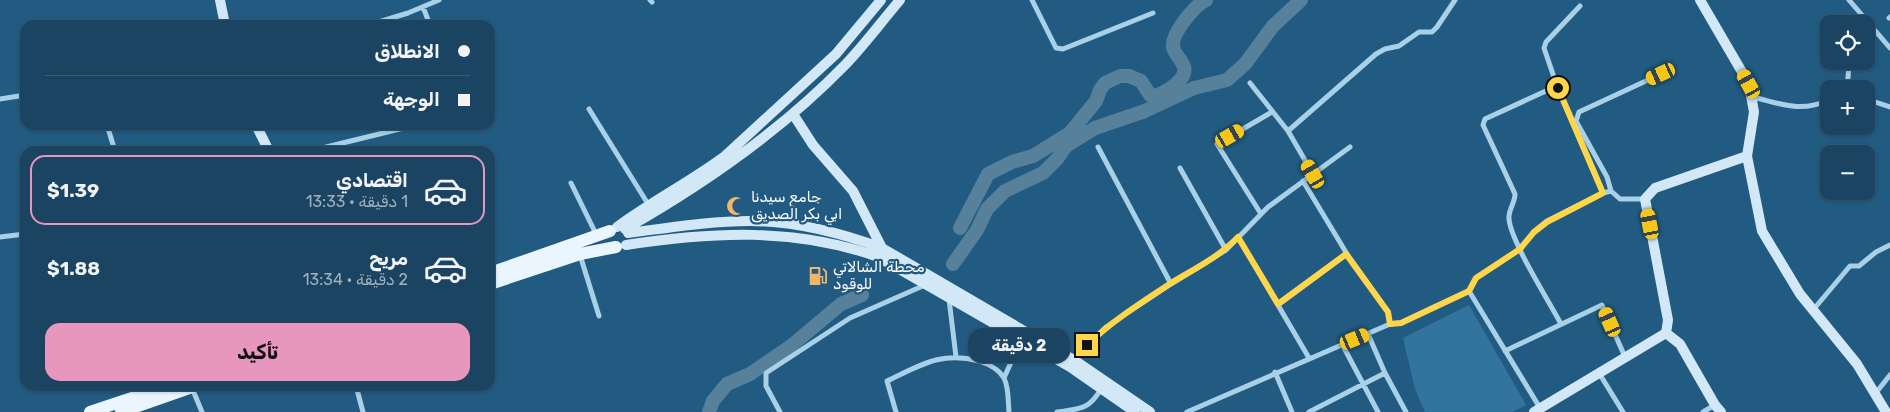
<!DOCTYPE html>
<html lang="ar">
<head>
<meta charset="utf-8">
<style>
  :root { --surface:#1a4461; --page:#234b67; --text:#f1f3f6; --muted:#9fb0bd; --line:#385c76; --accent:#e797bd }
  body { margin:0; font-family:Rubik,Cairo,sans-serif; background:var(--page); color:var(--text); direction:rtl; height:100vh; display:flex; flex-direction:column; font-size:19px; white-space:nowrap }
  * { box-sizing:border-box; margin:0 }
  p { font-size:16px; color:var(--muted) }
  .icon { flex:none; width:28px; height:28px; fill:none; stroke:currentColor; stroke-width:2; stroke-linecap:round; stroke-linejoin:round }
  .map { position:relative; flex:1; overflow:hidden; direction:ltr }
  .side { position:absolute; left:20px; top:146px; width:475px; height:245px; display:flex; flex-direction:column; background:var(--surface); border-radius:15px; box-shadow:0 1px 4px #0004,0 0 0 1px var(--line); direction:rtl }
  .side>* { flex:none }
  .guide { position:absolute; left:20px; top:20px; width:475px; height:110px; border-radius:15px; box-shadow:0 1px 4px #0004,0 0 0 1px var(--line); direction:rtl; display:grid; align-content:center; height:110px; padding:0 25px; background:var(--surface) }
  .controls { position:absolute; left:1820px; top:15px; display:grid; gap:10px }
  .controls a { display:grid; place-items:center; width:55px; height:55px; border-radius:10px; background:var(--surface); box-shadow:0 1px 4px #0004,0 0 0 1px var(--line); font-size:25px }
  .end { position:absolute; width:22px; height:22px; margin:-11px; border:6px solid #ffd54a; background:#111; box-shadow:0 0 0 2px #111 }
  .from { border-radius:50% }
  .bubble { position:absolute; height:35px; border-radius:15px; background:var(--surface); box-shadow:0 1px 4px #0004,0 0 0 1px var(--line); font-size:16px; font-weight:700; line-height:35px; text-align:center; direction:rtl }
  .car { position:absolute; width:15px; height:30px; margin:-15px -8px; border-radius:6px; box-shadow:0 0 4px 1px #0007; background:linear-gradient(#f5c518 24%,#345 0 40%,#f5c518 0 76%,#345 0 86%,#f5c518 0) }
  .guide b { display:flex; align-items:center; gap:18px; height:48px; font-size:19px }
  .guide b+b { border-top:1px solid var(--line) }
  .guide i { width:12px; height:12px; background:var(--text) }
  ul { padding:9px 0 0; list-style:none }
  li { display:flex; align-items:center; gap:15px; height:70px; margin:0 10px 8px; padding:0 15px; border:2px solid transparent; border-radius:15px }
  li div { flex:1 }
  li b { display:block; font-size:19px }
  li em { font-style:normal; font-weight:700 }
  li.on { border-color:var(--accent) }
  li>.icon { width:45px; height:45px; stroke-width:1.5 }
  .cta { display:flex; gap:10px; margin-top:auto; padding:10px 25px }
  .cta a { flex:1; height:58px; border-radius:15px; background:var(--accent); color:#111; font-size:20px; font-weight:700; line-height:58px; text-align:center }
  .map>svg:first-child { display:block }
</style>
</head>
<body>
<div class="map">
<svg width="1890" height="412" viewBox="0 0 1890 412">
  <rect width="100%" height="100%" fill="#225b81"/>
  <path fill="#32749d" d="M 1469,305 L 1526,405 L 1512,412 L 1425,412 L 1415,389 L 1403,338 Z"/>
  <g fill="none" stroke-linecap="round" stroke-linejoin="round">
    <path stroke="#57819a" stroke-width="14" d="M 960,228 L 988,174 L 1012,162 L 1033,156 L 1070,133 L 1096,101 L 1100,90 L 1105,83 L 1120,76 L 1129,76 L 1141,81 L 1150,95 L 1155,96 C 1164,93 1188,80 1184,67 C 1182,60 1175,55 1173,47 C 1171,34 1194,6 1206,0
      M 953,264 L 977,230 L 987,209 L 1005,191 L 1043,173 L 1057,159 L 1066,146 L 1095,128 L 1145,111 L 1194,88 L 1227,80 L 1245,64 L 1273,26 L 1301,0
      M 709,412 L 713,401 L 727,384 L 750,374 L 791,346 L 841,304 L 862,295"/>
    <path stroke="#a8d0e7" stroke-width="5" d="M 650,0 L 652,2
      M 1032,0 L 1056,48 L 1063,49 L 1153,13
      M 1849,0 L 1890,48
      M 1580,6 L 1546,42 L 1544,48 L 1558,89 L 1603,193
      M 423,7 L 430,25
      M 1889,18 L 1890,17
      M 369,25 L 408,13 L 439,0
      M 1866,39 L 1874,30
      M 1250,83 L 1288,131 L 1313,174
      M 1558,89 L 1548,90 L 1485,119 L 1483,125 L 1515,194 C 1515,203 1508,210 1509,219 C 1511,242 1549,301 1561,324
      M 1847,89 L 1849,66 L 1852,61
      M 1753,97 C 1782,104 1800,113 1829,100
      M 0,99 L 25,95
      M 1866,99 L 1890,107
      M 589,109 L 648,204
      M 107,125 L 115,151
      M 1288,131 L 1376,54 L 1385,49 L 1399,46 L 1419,32 L 1432,32 L 1437,27 L 1455,0
      M 1098,147 L 1171,284
      M 310,151 L 416,125
      M 1180,168 L 1226,250
      M 1303,181 L 1347,254 L 1388,312 L 1390,324
      M 571,183 L 597,236
      M 1611,191 L 1607,177 L 1576,121 L 1579,112 L 1661,74
      M 1261,214 L 1217,144 L 1272,112
      M 0,237 L 25,234
      M 1238,237 L 1309,358
      M 580,255 L 599,316
      M 1469,291 L 1540,408
      M 949,299 L 956,357
      M 1278,305 L 1347,254
      M 1813,310 L 1850,266 L 1859,266 L 1876,252 L 1890,245
      M 1368,334 L 1385,373 L 1406,412
      M 1342,344 L 1378,412
      M 1505,351 L 1602,305 L 1625,357
      M 1074,361 L 1106,327 L 1171,284 L 1226,250 L 1268,207 L 1350,147
      M 1275,372 L 1292,412
      M 1599,373 L 1623,412
      M 1004,378 L 1021,340
      M 356,386 L 363,412
      M 192,388 L 202,412
      M 1875,394 L 1890,375
      M 780,412 L 766,386 L 766,373 L 850,318 L 925,285
      M 896,412 L 887,381 C 921,365 941,351 979,361 C 988,364 999,369 1004,378 C 1009,388 1008,401 1009,412
      M 1057,412 C 1079,409 1089,410 1101,389
      M 1187,412 L 1390,324 L 1401,323 L 1469,291 L 1476,278 L 1520,249 L 1534,232 L 1547,221 L 1603,193 L 1611,191 L 1620,199 L 1645,199
      M 1309,412 L 1385,373
      M 1703,412 L 1715,405"/>
    <path stroke="#d2e8f6" stroke-width="10" d="M 220,0 L 225,25
      M 1700,0 L 1749,84 L 1754,112 L 1747,156 L 1762,231 L 1800,294 L 1857,364 L 1886,412
      M 793,114 L 813,145 L 853,191 L 882,248
      M 256,125 L 269,151
      M 617,227 C 652,201 690,182 725,156 L 836,54 L 881,0
      M 625,229 C 706,183 781,131 846,64 C 865,44 882,21 900,0
      M 628,233 C 668,228 709,221 750,221 C 794,221 841,233 882,248 L 1074,360 L 1150,412
      M 626,245 C 711,232 796,227 878,257 L 1070,367 L 1135,412
      M 1534,412 L 1666,333
      M 1721,412 L 1715,405 L 1680,344 L 1666,333 L 1668,320 L 1645,199 L 1655,188 L 1747,156"/>
    <path stroke="#eaf5fd" stroke-width="12" d="M 490,273 L 610,231
      M 490,284 L 580,254 L 616,247
      M 90,412 L 168,386
      M 121,412 L 195,386"/>
  </g>
  <g fill="none" stroke-linecap="round" stroke-linejoin="round">
    <path stroke="#ffd54a" stroke-width="6" d="M 1087,345 C 1112,321 1142,302 1171,283 C 1194,269 1219,257 1238,237 L 1278,304 L 1346,254 L 1388,312 L 1390,324 L 1401,323 L 1469,291 L 1476,278 L 1520,249 L 1534,232 L 1547,222 L 1603,193 L 1558,88"/>
  </g>
  <defs>
    <g id="mosque-bare" transform="scale(1.5)"><path d="M3.5-4.9A6 6 0 1 0 3.5 4.9A5 5 0 1 1 3.5-4.9Z" fill="#f3b46a" stroke="#225b81" stroke-width="2.5" paint-order="stroke"/></g>
    <g id="fuel-bare" transform="scale(1.5)"><path d="M-5.5-6h7V0h2V4h1.3V-2.5L3-4.5l.8-.8L6-3V5H2.5V1h-1V6h-7ZM-4.2-4.7v3.2H.2V-4.7Z" fill="#f3b46a" stroke="#225b81" stroke-width="2.5" paint-order="stroke"/></g>
  </defs>
  <g fill-rule="evenodd">
    <use href="#mosque-bare" x="736" y="206"/>
    <use href="#fuel-bare" x="818" y="276"/>
  </g>
  <g text-anchor="middle" stroke-width="4.5" stroke-linejoin="round" paint-order="stroke">
    <g font-size="15" fill="#fff" stroke="#225b81" text-anchor="start">
      <text x="751" y="202">جامع سيدنا<tspan x="751" dy="17">ابي بكر الصديق</tspan></text>
      <text x="833" y="272">محطة الشالاتي<tspan x="833" dy="17">للوقود</tspan></text>
    </g>
  </g>
</svg>
<div class="controls">
<a><svg class="icon" aria-label="locate" viewBox="0 0 24 24"><circle cx="12" cy="12" r="6"/><path d="M12 2v4M12 18v4M2 12h4M18 12h4"/></svg></a>
<a>+</a>
<a>−</a>
</div>
<i class="end from" style="left:1558px;top:88px"></i>
<i class="end" style="left:1087px;top:345px"></i>
<div class="bubble" style="left:968px;top:328px;width:102px">2 دقيقة</div>
<i class="car" style="left:1661px;top:74px;rotate:245deg"></i>
<i class="car" style="left:1749px;top:84px;rotate:331deg"></i>
<i class="car" style="left:1230px;top:136px;rotate:60deg"></i>
<i class="car" style="left:1313px;top:174px;rotate:330deg"></i>
<i class="car" style="left:1650px;top:224px;rotate:349deg"></i>
<i class="car" style="left:1610px;top:322px;rotate:336deg"></i>
<i class="car" style="left:1355px;top:339px;rotate:68deg"></i>
<div class="guide">
<b><i class="from"></i>الانطلاق</b>
<b><i></i>الوجهة</b>
</div>
<section class="side">
<ul>
<li class="on"><svg class="icon" aria-label="car" viewBox="0 0 24 24"><path d="M5 17H2v-5l4-1 3-4h7l3 4 3 1v5h-3M9 17h6M6 11h13"/><circle cx="7" cy="17" r="2"/><circle cx="17" cy="17" r="2"/></svg><div><b>اقتصادي</b><p>1 دقيقة · 13:33</p></div><em>$1.39</em></li>
<li><svg class="icon" aria-label="car" viewBox="0 0 24 24"><path d="M5 17H2v-5l4-1 3-4h7l3 4 3 1v5h-3M9 17h6M6 11h13"/><circle cx="7" cy="17" r="2"/><circle cx="17" cy="17" r="2"/></svg><div><b>مريح</b><p>2 دقيقة · 13:34</p></div><em>$1.88</em></li>
</ul>
<div class="cta"><a>تأكيد</a></div>
</section>
</div>
</body>
</html>
